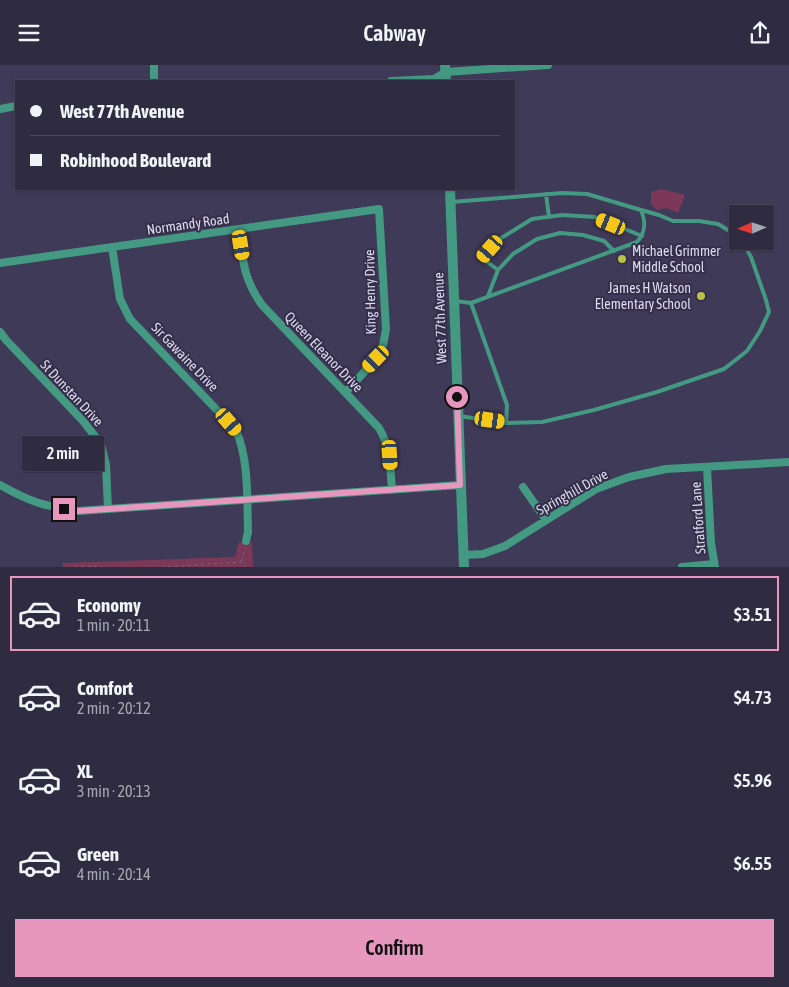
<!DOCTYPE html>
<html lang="en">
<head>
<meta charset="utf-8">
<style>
  :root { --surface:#2f2c42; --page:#3b384d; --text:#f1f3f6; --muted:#a7a7b2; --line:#4a485b; --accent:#e797bd }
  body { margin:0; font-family:"Asap Condensed",sans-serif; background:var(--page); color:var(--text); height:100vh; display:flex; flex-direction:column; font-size:19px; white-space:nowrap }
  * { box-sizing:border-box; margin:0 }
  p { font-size:16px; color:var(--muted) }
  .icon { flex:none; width:28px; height:28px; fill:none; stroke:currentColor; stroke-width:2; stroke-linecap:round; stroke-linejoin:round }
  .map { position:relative; height:502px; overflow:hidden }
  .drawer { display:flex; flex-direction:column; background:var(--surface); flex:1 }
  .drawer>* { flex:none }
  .banner { position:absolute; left:15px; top:15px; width:500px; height:110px; border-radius:0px; box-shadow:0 1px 4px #0004,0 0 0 1px var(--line); display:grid; align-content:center; height:110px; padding:0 15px; background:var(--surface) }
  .needle { width:32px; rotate:267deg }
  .controls { position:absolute; left:729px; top:140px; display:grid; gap:10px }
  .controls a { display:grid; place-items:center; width:45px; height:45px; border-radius:0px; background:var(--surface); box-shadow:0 1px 4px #0004,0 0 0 1px var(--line); font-size:25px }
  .end { position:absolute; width:22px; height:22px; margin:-11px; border:6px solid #e797bd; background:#111; box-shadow:0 0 0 2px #111 }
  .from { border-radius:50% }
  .bubble { position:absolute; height:35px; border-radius:0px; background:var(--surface); box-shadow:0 1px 4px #0004,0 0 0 1px var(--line); font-size:16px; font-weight:600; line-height:35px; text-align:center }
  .car { position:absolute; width:15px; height:30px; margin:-15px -8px; border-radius:6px; box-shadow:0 0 4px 1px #0007; background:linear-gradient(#f5c518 24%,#345 0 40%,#f5c518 0 76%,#345 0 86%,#f5c518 0) }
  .banner b { display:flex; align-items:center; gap:18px; height:48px; font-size:19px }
  .banner b+b { border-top:1px solid var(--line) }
  .banner i { width:12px; height:12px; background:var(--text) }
  ul { padding:9px 0 0; list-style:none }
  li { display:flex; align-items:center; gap:15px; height:75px; margin:0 10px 8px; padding:0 5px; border:2px solid transparent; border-radius:0px }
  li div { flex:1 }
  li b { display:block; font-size:19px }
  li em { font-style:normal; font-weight:600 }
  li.current { border-color:var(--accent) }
  li>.icon { width:45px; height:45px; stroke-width:1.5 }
  .primary-button { display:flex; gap:10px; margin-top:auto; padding:10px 15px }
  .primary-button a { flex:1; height:58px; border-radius:0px; background:var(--accent); color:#111; font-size:20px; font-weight:600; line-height:58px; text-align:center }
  header { display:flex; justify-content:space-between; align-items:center; height:65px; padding:0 15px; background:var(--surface); font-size:22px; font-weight:600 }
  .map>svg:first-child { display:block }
</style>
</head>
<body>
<header><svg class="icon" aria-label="menu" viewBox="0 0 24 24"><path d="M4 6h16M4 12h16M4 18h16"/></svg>Cabway<svg class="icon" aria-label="share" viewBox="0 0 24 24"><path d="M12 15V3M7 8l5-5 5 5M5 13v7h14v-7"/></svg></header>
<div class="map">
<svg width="789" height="502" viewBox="0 0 789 502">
  <rect width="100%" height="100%" fill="#3f3a58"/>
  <path fill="#7b3857" d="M 662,124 L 685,130 L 678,148 L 666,143 L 657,145 L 651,139 L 651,127 Z
    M 239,477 L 252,478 L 253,502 L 63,502 L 62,498 L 235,492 Z"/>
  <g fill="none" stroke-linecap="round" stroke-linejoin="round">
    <path stroke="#716d87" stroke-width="1" stroke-dasharray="2.5 4" stroke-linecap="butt" d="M 242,496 L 245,483
      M 75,502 L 99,501 L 103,502
      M 162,502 L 242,497 L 245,502"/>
    <path stroke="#439982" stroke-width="4" d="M 546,129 L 549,152
      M 452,137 L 562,128 L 587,129 L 641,145 C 646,157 646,167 637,177 L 471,238 L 455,236
      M 641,145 L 659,150 L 673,156 L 699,156 L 718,159 L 738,171
      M 498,205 L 482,193 L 498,175 L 532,154 L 562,150 L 595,152 L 642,171
      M 488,231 L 498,205 L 513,189 L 537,174 L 560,168 L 583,170 L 604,176 L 614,186
      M 471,238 L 507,340 L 506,358
      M 459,351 L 506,358 L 542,357 L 594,345 L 657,327 L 724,304 L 747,286 L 760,266 L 769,247 L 766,235 L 751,192 L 742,176"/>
    <path stroke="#439982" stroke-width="8" d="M 154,0 L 154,16
      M 391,16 L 434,14 L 446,7 L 548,0
      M 0,44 L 16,41
      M 239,165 C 243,196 243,213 262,240 L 379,363 C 391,383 390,403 392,425
      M 112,182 L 120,234 L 130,254 L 236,365 C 249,395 247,434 248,467 L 246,476
      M 0,198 L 379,144 L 386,264 L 383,280 L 376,294 L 346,327
      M 0,267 L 6,275 L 83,356 L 101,379 L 106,400 L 108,444
      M 707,402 L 711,478 L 715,502
      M 0,420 C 30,437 44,441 78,446 L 460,420
      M 523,422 L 546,455
      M 464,490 L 483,489 L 505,481 L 596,424 L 629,412 L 666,404 L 789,397
      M 682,502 L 714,499"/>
    <path stroke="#439982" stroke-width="10" d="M 445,0 L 446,16
      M 450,124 L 464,502"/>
  </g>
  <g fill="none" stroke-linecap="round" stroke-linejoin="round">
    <path stroke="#e797bd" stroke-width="6" d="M 64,444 L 78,446 L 108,444 L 460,420 L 457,332"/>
  </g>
  <g fill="#b9c046" stroke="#352f4c" stroke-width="2">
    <circle cx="622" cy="194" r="5"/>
    <circle cx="701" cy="231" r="5"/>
  </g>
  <g text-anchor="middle" stroke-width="4" stroke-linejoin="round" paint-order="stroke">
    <g font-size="14" fill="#dddbed" stroke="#352f4c">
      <text transform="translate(188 159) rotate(-8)" y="5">Normandy Road</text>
      <text transform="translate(370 227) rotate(-91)" y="5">King Henry Drive</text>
      <text transform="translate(440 253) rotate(-92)" y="5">West 77th Avenue</text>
      <text transform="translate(324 287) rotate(46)" y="5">Queen Eleanor Drive</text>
      <text transform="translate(185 292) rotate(46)" y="5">Sir Gawaine Drive</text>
      <text transform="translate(72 328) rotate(47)" y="5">St Dunstan Drive</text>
      <text transform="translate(572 427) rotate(-29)" y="5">Springhill Drive</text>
      <text transform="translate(698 453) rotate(-94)" y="5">Stratford Lane</text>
    </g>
    <g font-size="14" fill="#dddbed" stroke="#352f4c" text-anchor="start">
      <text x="632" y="191">Michael Grimmer<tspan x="632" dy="16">Middle School</tspan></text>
      <text x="691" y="228" text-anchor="end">James H Watson<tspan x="691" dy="16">Elementary School</tspan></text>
    </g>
  </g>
</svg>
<div class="controls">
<a><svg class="needle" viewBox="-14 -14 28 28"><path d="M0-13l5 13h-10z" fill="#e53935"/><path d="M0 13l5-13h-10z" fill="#a7a7b2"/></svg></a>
</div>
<i class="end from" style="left:457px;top:332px"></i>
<i class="end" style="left:64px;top:444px"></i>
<div class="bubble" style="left:22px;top:371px;width:82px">2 min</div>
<i class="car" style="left:611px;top:159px;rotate:292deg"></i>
<i class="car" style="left:241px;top:180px;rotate:171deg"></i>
<i class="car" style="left:490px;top:184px;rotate:221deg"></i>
<i class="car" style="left:376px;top:294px;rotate:224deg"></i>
<i class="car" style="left:490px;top:355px;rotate:98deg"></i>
<i class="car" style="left:229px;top:357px;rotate:139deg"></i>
<i class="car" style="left:390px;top:390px;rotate:176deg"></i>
<div class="banner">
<b><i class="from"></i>West 77th Avenue</b>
<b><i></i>Robinhood Boulevard</b>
</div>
</div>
<section class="drawer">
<ul>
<li class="current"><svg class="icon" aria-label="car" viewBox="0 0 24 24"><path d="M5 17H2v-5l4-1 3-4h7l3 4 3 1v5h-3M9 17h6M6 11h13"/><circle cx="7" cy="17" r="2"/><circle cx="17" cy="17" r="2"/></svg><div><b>Economy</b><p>1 min · 20:11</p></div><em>$3.51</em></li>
<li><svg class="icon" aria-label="car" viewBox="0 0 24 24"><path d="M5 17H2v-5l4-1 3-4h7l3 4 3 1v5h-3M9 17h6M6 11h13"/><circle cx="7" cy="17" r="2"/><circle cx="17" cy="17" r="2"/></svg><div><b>Comfort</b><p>2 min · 20:12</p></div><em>$4.73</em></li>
<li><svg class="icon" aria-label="car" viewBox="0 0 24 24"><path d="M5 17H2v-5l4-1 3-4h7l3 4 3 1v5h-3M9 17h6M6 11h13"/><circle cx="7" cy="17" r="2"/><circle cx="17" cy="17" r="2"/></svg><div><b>XL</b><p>3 min · 20:13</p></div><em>$5.96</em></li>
<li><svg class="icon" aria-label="car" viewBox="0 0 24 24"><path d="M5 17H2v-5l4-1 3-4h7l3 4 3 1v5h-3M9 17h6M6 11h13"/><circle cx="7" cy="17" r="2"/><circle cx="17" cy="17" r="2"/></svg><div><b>Green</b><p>4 min · 20:14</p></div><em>$6.55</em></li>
</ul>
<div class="primary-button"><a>Confirm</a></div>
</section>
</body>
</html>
